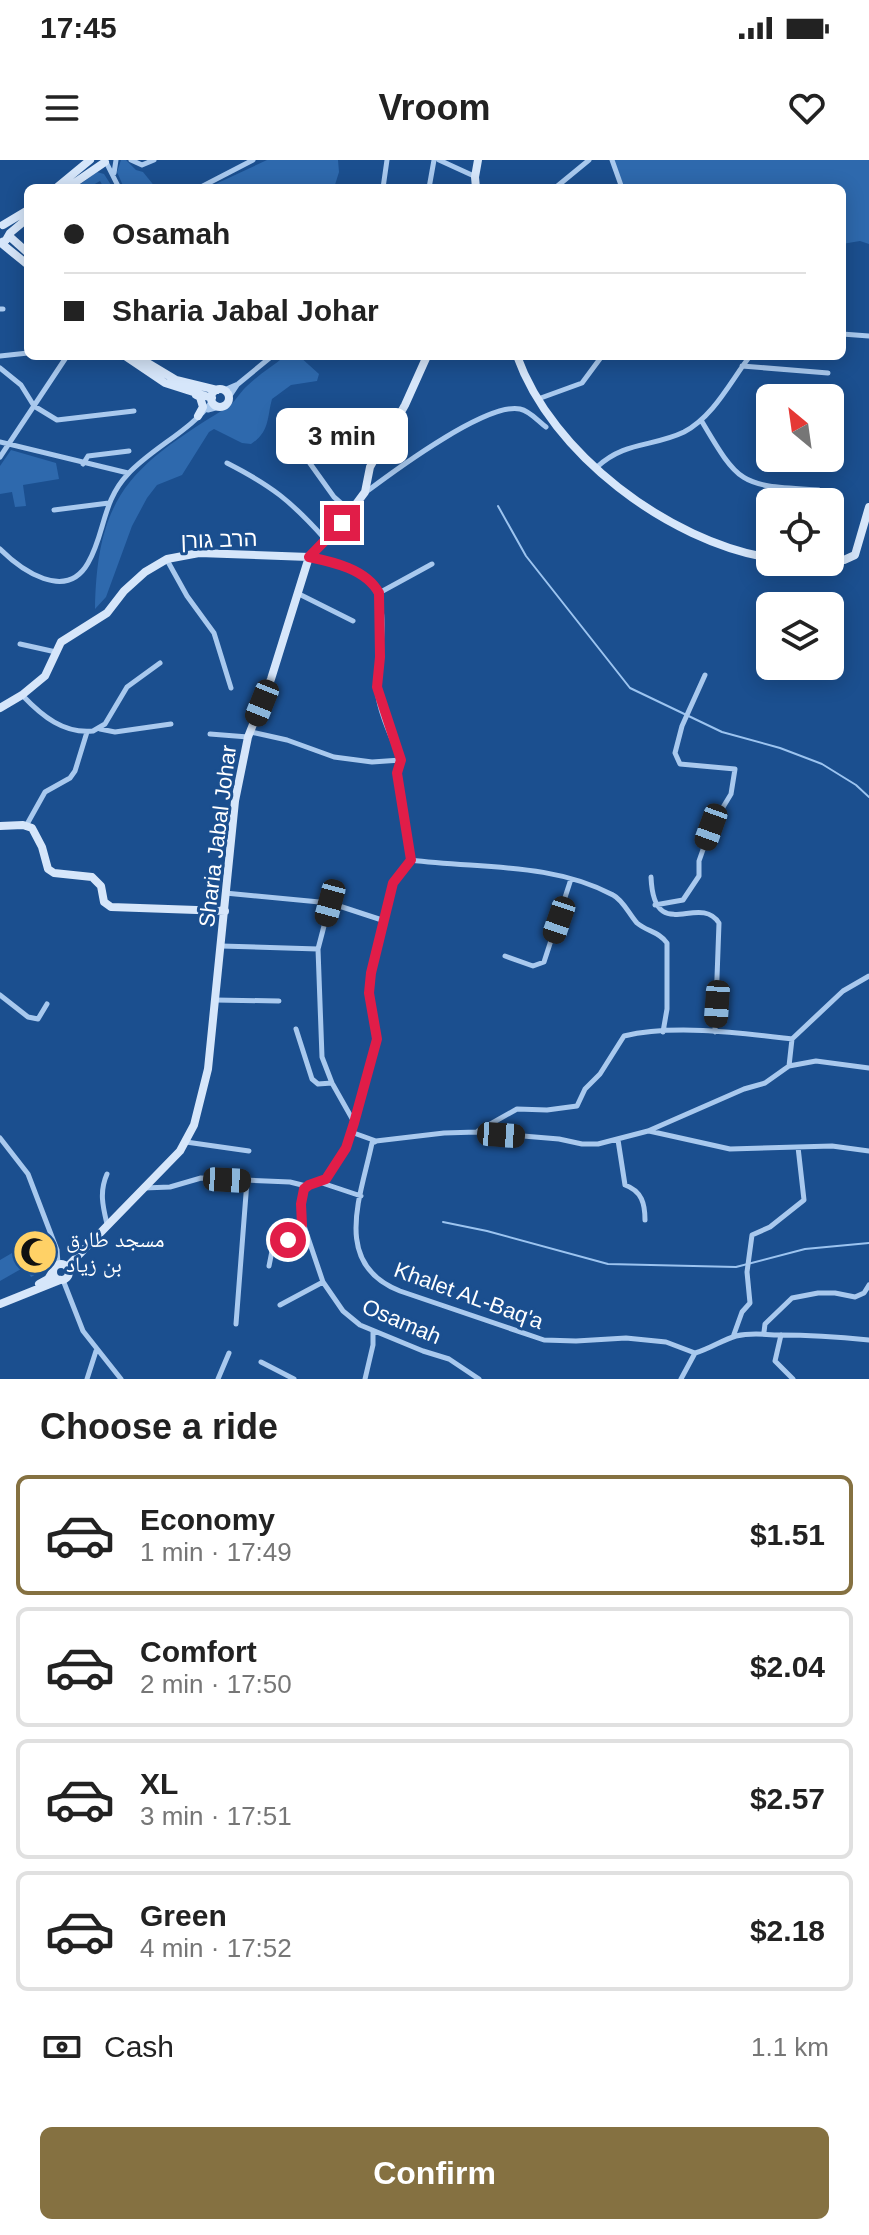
<!DOCTYPE html>
<html lang="en">
<head>
<meta charset="utf-8">
<style>
  :root { --surface:#fff; --page:#f6f6f6; --text:#222; --muted:#767676; --line:#e0e0e0; --accent:#857141 }
  body { margin:0; font-family:Helvetica,"Noto Naskh Arabic",Heebo,sans-serif; background:var(--page); color:var(--text); height:100vh; display:flex; flex-direction:column; font-size:30px; white-space:nowrap }
  * { box-sizing:border-box; margin:0 }
  p { font-size:26px; color:var(--muted) }
  .icon { flex:none; width:44px; height:44px; fill:none; stroke:currentColor; stroke-width:2; stroke-linecap:round; stroke-linejoin:round }
  .map { position:relative; height:1219px; overflow:hidden }
  .details { display:flex; flex-direction:column; background:var(--surface); flex:1 }
  .details>* { flex:none }
  .top-card { position:absolute; left:24px; top:24px; width:822px; height:176px; border-radius:12px; box-shadow:0 4px 20px #0003; display:grid; align-content:center; height:176px; padding:0 40px; background:var(--surface) }
  .needle { width:52px; rotate:331deg }
  .buttons { position:absolute; left:756px; top:224px; display:grid; gap:16px }
  .buttons a { display:grid; place-items:center; width:88px; height:88px; border-radius:12px; background:var(--surface); box-shadow:0 4px 20px #0003; font-size:40px }
  .end { position:absolute; width:36px; height:36px; margin:-18px; border:10px solid #e11d48; background:#fff; box-shadow:0 0 0 4px #fff }
  .from { border-radius:50% }
  .bubble { position:absolute; height:56px; border-radius:12px; background:var(--surface); box-shadow:0 4px 20px #0003; font-size:26px; font-weight:600; line-height:56px; text-align:center }
  .car { position:absolute; width:24px; height:48px; margin:-24px -12px; border-radius:10px; box-shadow:0 0 6px 2px #0007; background:linear-gradient(#222 24%,#8ab4d8 0 40%,#222 0 76%,#8ab4d8 0 86%,#222 0) }
  .top-card b { display:flex; align-items:center; gap:28px; height:76px; font-size:30px }
  .top-card b+b { border-top:2px solid var(--line) }
  .top-card i { width:20px; height:20px; background:var(--text) }
  ul { padding:0; list-style:none }
  li { display:flex; align-items:center; gap:24px; height:120px; margin:0 16px 12px; padding:0 24px; border:4px solid var(--line); border-radius:12px }
  li div { flex:1 }
  li b { display:block; font-size:30px }
  li em { font-style:normal; font-weight:600 }
  li.current { border-color:var(--accent) }
  li>.icon { width:72px; height:72px; stroke-width:1.5 }
  h2 { padding:0 40px; font-size:36px; line-height:96px }
  .pay { display:flex; align-items:center; gap:20px; height:88px; padding:0 40px; font-size:30px }
  .pay p { margin-inline-start:auto }
  .button { display:flex; gap:16px; margin-top:auto; padding:16px 40px }
  .button a { flex:1; height:92px; border-radius:12px; background:var(--accent); color:#fff; font-size:32px; font-weight:600; line-height:92px; text-align:center }
  .status { display:flex; justify-content:space-between; align-items:center; height:56px; padding:0 40px; background:var(--surface); direction:ltr }
  .status svg { height:22px; fill:currentColor }
  header { display:flex; justify-content:space-between; align-items:center; height:104px; padding:0 40px; background:var(--surface); font-size:36px; font-weight:600 }
  .map>svg:first-child { display:block }
</style>
</head>
<body>
<div class="status"><b>17:45</b><svg viewBox="0 0 49 12"><path d="M0 12V9h3v3zM5 12V6h3v6zM10 12V3h3v9zM15 12V0h3v12zM26 1h20v11H26zM47 4h2v5h-2z"/></svg></div>
<header><svg class="icon" aria-label="menu" viewBox="0 0 24 24"><path d="M4 6h16M4 12h16M4 18h16"/></svg>Vroom<svg class="icon" aria-label="heart" viewBox="0 0 24 24"><path d="M12 20l-8-8c-3-5 5-10 8-4 3-6 11-1 8 4z"/></svg></header>
<div class="map">
<svg width="869" height="1219" viewBox="0 0 869 1219">
  <rect width="100%" height="100%" fill="#1b4f8f"/>
  <path fill="#2e69ad" d="M 121,0 L 126,0 L 136,10 L 143,12 L 156,28 L 124,28 L 117,12 Z
    M 267,0 L 338,0 L 339,12 L 334,28 L 207,28 Z
    M 613,0 L 869,0 L 869,84 L 860,81 L 842,84 L 842,28 L 625,28 Z
    M 97,12 L 104,14 L 113,28 L 104,28 L 100,21 L 88,28 L 75,28 Z
    M 285,196 L 299,196 L 319,214 L 317,221 L 291,225 L 272,239 C 267,257 270,272 251,284 L 242,283 L 214,269 L 209,272 L 182,315 L 157,325 L 147,338 L 132,366 L 106,437 L 95,449 C 97,334 132,306 226,248 C 235,243 239,233 247,226 C 258,215 273,206 285,196 Z
    M 11,290 L 56,303 L 59,319 L 23,325 L 26,346 L 15,347 L 12,332 L 0,334 L 0,306 Z
    M 31,1081 L 47,1108 L 31,1117 L 16,1089 Z
    M 12,1093 L 21,1109 L 0,1121 L 0,1100 Z"/>
  <g fill="none" stroke-linecap="round" stroke-linejoin="round">
    <path stroke="#9cc4f0" stroke-width="2" d="M 498,346 L 526,396 L 630,528 L 722,572 L 780,588 L 822,604 L 856,625 L 869,637
      M 443,1062 L 487,1071 L 608,1104 L 736,1107 L 805,1089 L 869,1083"/>
    <path stroke="#a9c9ee" stroke-width="5" d="M 131,0 L 142,5 L 154,0
      M 439,0 L 474,16
      M 612,0 L 622,28
      M 106,2 L 119,28
      M 114,13 L 116,0
      M 199,28 L 253,0
      M 383,28 L 387,0
      M 429,28 L 434,0
      M 555,28 L 589,0
      M 0,149 L 3,149
      M 842,174 L 869,176
      M 0,196 L 28,193
      M 742,206 L 828,213
      M 0,208 L 21,225 L 34,246 L 57,260 L 134,251
      M 224,230 L 238,224 L 272,196
      M 229,237 L 237,225
      M 538,239 L 582,223 L 602,196
      M 208,250 L 219,247
      M 701,260 C 741,328 741,325 819,330
      M 0,282 L 128,313
      M 304,295 L 334,337 L 350,351
      M 0,297 L 67,196
      M 227,303 C 272,326 291,341 325,379
      M 83,304 L 88,296 L 129,291
      M 597,307 C 625,281 653,287 684,272 C 714,256 730,222 750,196
      M 366,332 C 394,311 487,242 520,249 C 530,251 538,261 546,267
      M 54,350 L 109,343
      M 0,389 C 21,410 66,442 88,403 C 105,374 102,341 128,314 C 153,287 191,271 212,241
      M 310,397 C 379,413 387,428 380,498 C 379,508 376,518 377,529 C 379,552 392,579 401,600 L 397,613 L 411,700 L 393,723 L 370,820 L 370,840 L 377,879 L 372,899 L 346,988 L 326,1019 L 311,1024 L 304,1029 L 301,1057 L 323,1122 L 343,1151 L 360,1165 L 423,1191 L 449,1199 L 479,1219
      M 167,400 L 187,436 L 214,473 L 231,528
      M 379,433 L 432,404
      M 299,434 L 353,461
      M 20,484 L 56,492
      M 23,536 C 42,556 64,574 93,571 L 105,564 L 127,527 L 160,503
      M 100,569 L 115,572 L 171,564
      M 251,572 L 287,580 L 334,597 L 372,602 L 401,600
      M 210,574 L 248,577
      M 26,666 L 45,632 L 70,618 L 75,611 L 87,572
      M 411,700 C 479,709 551,702 613,735 C 623,740 629,754 637,763 C 646,771 660,772 667,783 L 667,849 L 663,872
      M 651,717 C 654,786 699,732 719,763 L 715,872
      M 225,733 L 330,743 L 385,761 L 386,758
      M 330,743 L 318,789 L 322,897 L 332,923 L 354,962
      M 655,745 L 683,740 L 699,716 L 699,701 L 711,667 L 731,634 L 735,609 L 680,604 L 675,593 L 682,566 L 705,515
      M 221,786 L 318,789
      M 505,796 L 533,806 L 544,802 L 571,719
      M 0,835 L 28,857 L 38,859 L 47,844
      M 215,840 L 279,841
      M 296,869 L 312,919 L 318,924 L 332,923
      M 789,906 L 792,879 L 843,831 L 869,816
      M 478,971 L 517,949 L 547,950 L 577,946 L 585,929 L 600,914 L 624,876 C 674,864 741,873 792,879
      M 649,971 L 730,989 L 832,986 L 869,991
      M 351,972 L 376,981 L 444,973 L 477,972 L 559,979 L 582,984 L 598,984 L 648,971 L 744,929 L 765,923 L 789,906 L 816,901 L 869,908
      M 0,978 L 28,1014 L 57,1090 L 58,1104
      M 618,980 L 625,1025 C 642,1031 645,1044 645,1060
      M 186,982 L 249,991
      M 375,982 L 372,983 C 361,1036 331,1104 400,1131 L 544,1180 L 576,1181 L 626,1178 L 666,1182 L 695,1193
      M 322,1023 L 361,1036
      M 144,1028 L 170,1027 L 201,1018 L 290,1022 L 306,1026
      M 107,1064 C 103,1047 99,1032 107,1014
      M 269,1106 L 272,1091 L 298,1076 L 302,1066
      M 63,1120 L 83,1171 L 121,1219
      M 280,1145 L 323,1122
      M 236,1164 L 247,1021
      M 764,1172 L 765,1164 L 792,1138 L 818,1133 L 835,1133 L 855,1137 L 864,1133 L 869,1125
      M 781,1175 L 775,1201 L 793,1219
      M 733,1177 L 742,1152 L 750,1143 L 747,1112 L 752,1075 L 770,1067 L 804,1040 L 798,987
      M 261,1202 L 294,1219
      M 87,1219 L 96,1191
      M 218,1219 L 229,1193
      M 365,1219 L 373,1185 L 373,1171
      M 681,1219 L 695,1193 C 710,1189 722,1180 736,1176 C 754,1172 764,1175 780,1175 C 810,1175 839,1177 869,1180"/>
    <path stroke="#d6e6fa" stroke-width="8" d="M 56,28 L 90,0
      M 67,28 L 105,2
      M 476,28 L 475,17 L 478,0
      M 3,65 L 28,50
      M 9,76 L 28,93
      M 0,83 L 6,80 L 10,73 L 28,58
      M 1,83 L 28,105
      M 125,196 L 165,223 L 212,238
      M 136,196 L 176,220 L 217,230
      M 517,196 C 552,294 668,381 770,398
      M211 238a9 9 0 1 1 18 0a9 9 0 1 1-18 0Z
      M 196,235 L 200,237 L 203,247 L 198,256
      M 830,402 L 844,400 L 855,395 L 869,347
      M 0,548 L 22,535 L 45,516 L 61,482 L 107,453 L 124,431 L 145,412 L 167,399 L 199,393 L 309,397
      M 0,666 L 23,665 L 32,668 L 42,687 L 48,709 L 54,713 L 92,717 L 101,726 L 104,742 L 111,747 L 225,751
      M53 1112a8 8 0 1 1 16 0a8 8 0 1 1-16 0Z
      M 67,1107 L 180,991 L 194,965 L 208,909 L 235,641 L 248,577 L 271,519 L 309,397 L 342,363 L 365,332 L 370,307 L 405,245 L 427,196
      M 39,1124 L 48,1119 L 53,1111
      M 0,1144 L 60,1120"/>
  </g>
  <g fill="none" stroke-linecap="round" stroke-linejoin="round">
    <path stroke="#e11d48" stroke-width="10" d="M 288,1080 L 298,1076 L 302,1065 L 301,1044 L 304,1029 L 309,1025 L 326,1019 L 346,988 L 354,963 L 377,879 L 369,833 L 371,813 L 393,723 L 411,700 L 397,613 L 401,600 L 377,527 L 380,497 L 379,433 C 366,409 333,402 309,397 L 342,363"/>
  </g>
  <defs>
    <g id="mosque-disc" transform="scale(2.3)"><circle r="9.5" fill="#ffd166" stroke="#1b4f8f"/><path d="M3.5-4.9A6 6 0 1 0 3.5 4.9A5 5 0 1 1 3.5-4.9Z" fill="#111"/></g>
  </defs>
  <g fill-rule="evenodd">
    <use href="#mosque-disc" x="35" y="1092"/>
  </g>
  <g text-anchor="middle" stroke-width="6" stroke-linejoin="round" paint-order="stroke">
    <g font-size="22" fill="#fff" stroke="#1b4f8f">
      <text transform="translate(219 379) rotate(-2)" y="8">הרב גורן</text>
      <text transform="translate(217 676) rotate(-83)" y="8">Sharia Jabal Johar</text>
      <text transform="translate(469 1135) rotate(20)" y="8">Khalet AL-Baq'a</text>
      <text transform="translate(402 1161) rotate(23)" y="8">Osamah</text>
    </g>
    <g font-size="22" fill="#fff" stroke="#1b4f8f" text-anchor="start">
      <text x="66" y="1087">مسجد طارق<tspan x="66" dy="25">بن زياد</tspan></text>
    </g>
  </g>
</svg>
<div class="buttons">
<a><svg class="needle" viewBox="-14 -14 28 28"><path d="M0-13l5 13h-10z" fill="#e53935"/><path d="M0 13l5-13h-10z" fill="#767676"/></svg></a>
<a><svg class="icon" aria-label="locate" viewBox="0 0 24 24"><circle cx="12" cy="12" r="6"/><path d="M12 2v4M12 18v4M2 12h4M18 12h4"/></svg></a>
<a><svg class="icon" aria-label="layers" viewBox="0 0 24 24"><path d="M12 4l9 5-9 5-9-5zM3 14l9 5 9-5"/></svg></a>
</div>
<i class="end from" style="left:288px;top:1080px"></i>
<i class="end" style="left:342px;top:363px"></i>
<div class="bubble" style="left:276px;top:248px;width:132px">3 min</div>
<i class="car" style="left:262px;top:543px;rotate:202deg"></i>
<i class="car" style="left:711px;top:667px;rotate:200deg"></i>
<i class="car" style="left:330px;top:743px;rotate:195deg"></i>
<i class="car" style="left:559px;top:760px;rotate:199deg"></i>
<i class="car" style="left:717px;top:844px;rotate:184deg"></i>
<i class="car" style="left:501px;top:975px;rotate:94deg"></i>
<i class="car" style="left:227px;top:1020px;rotate:93deg"></i>
<div class="top-card">
<b><i class="from"></i>Osamah</b>
<b><i></i>Sharia Jabal Johar</b>
</div>
</div>
<section class="details">
<h2>Choose a ride</h2>
<ul>
<li class="current"><svg class="icon" aria-label="car" viewBox="0 0 24 24"><path d="M5 17H2v-5l4-1 3-4h7l3 4 3 1v5h-3M9 17h6M6 11h13"/><circle cx="7" cy="17" r="2"/><circle cx="17" cy="17" r="2"/></svg><div><b>Economy</b><p>1 min · 17:49</p></div><em>$1.51</em></li>
<li><svg class="icon" aria-label="car" viewBox="0 0 24 24"><path d="M5 17H2v-5l4-1 3-4h7l3 4 3 1v5h-3M9 17h6M6 11h13"/><circle cx="7" cy="17" r="2"/><circle cx="17" cy="17" r="2"/></svg><div><b>Comfort</b><p>2 min · 17:50</p></div><em>$2.04</em></li>
<li><svg class="icon" aria-label="car" viewBox="0 0 24 24"><path d="M5 17H2v-5l4-1 3-4h7l3 4 3 1v5h-3M9 17h6M6 11h13"/><circle cx="7" cy="17" r="2"/><circle cx="17" cy="17" r="2"/></svg><div><b>XL</b><p>3 min · 17:51</p></div><em>$2.57</em></li>
<li><svg class="icon" aria-label="car" viewBox="0 0 24 24"><path d="M5 17H2v-5l4-1 3-4h7l3 4 3 1v5h-3M9 17h6M6 11h13"/><circle cx="7" cy="17" r="2"/><circle cx="17" cy="17" r="2"/></svg><div><b>Green</b><p>4 min · 17:52</p></div><em>$2.18</em></li>
</ul>
<div class="pay"><svg class="icon" aria-label="cash" viewBox="0 0 24 24"><path d="M3 7h18v10H3z"/><circle cx="12" cy="12" r="2"/></svg>Cash<p>1.1 km</p></div>
<div class="button"><a>Confirm</a></div>
</section>
</body>
</html>
